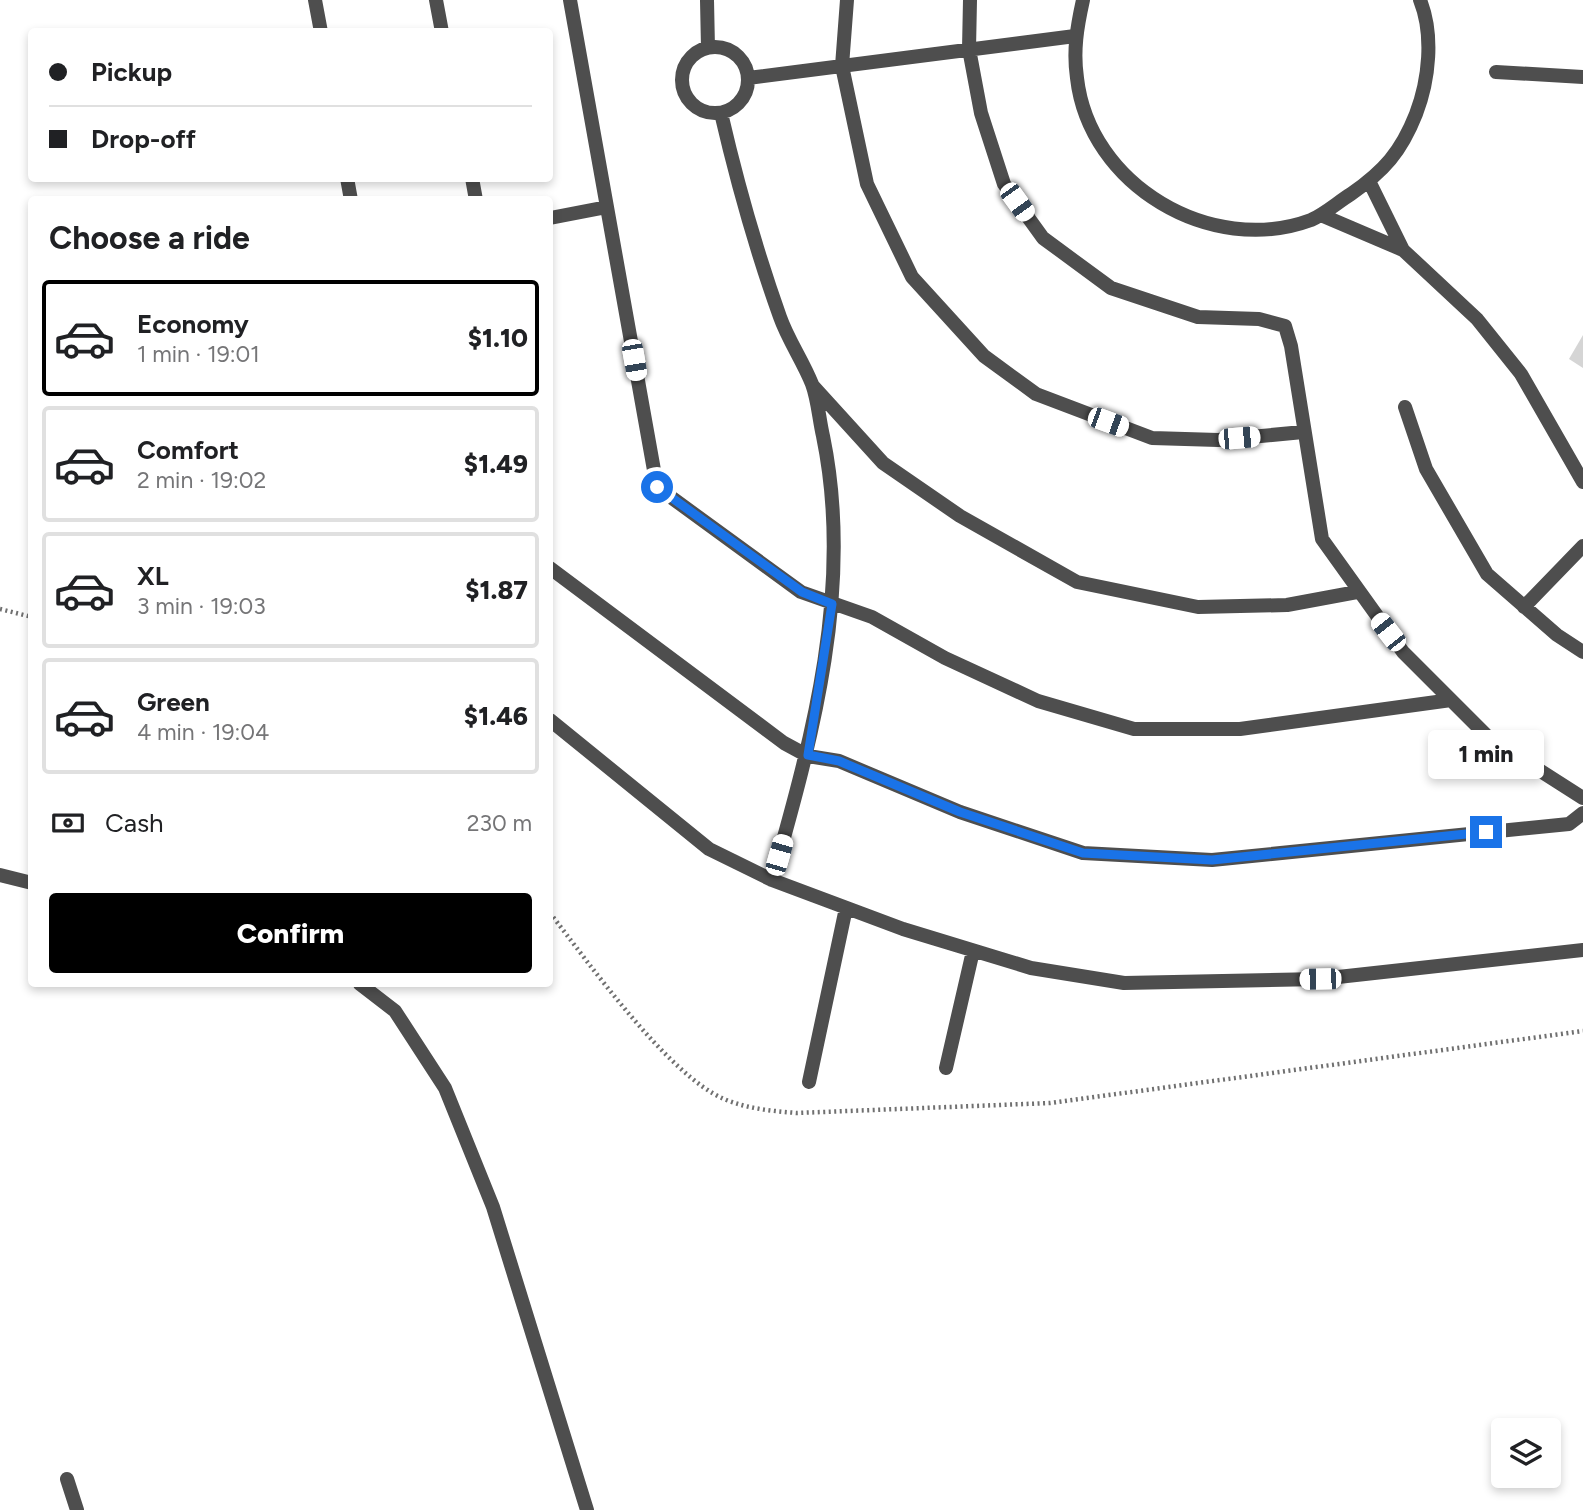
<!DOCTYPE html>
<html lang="en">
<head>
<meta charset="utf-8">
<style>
  :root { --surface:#fff; --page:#f2f2f2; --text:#202124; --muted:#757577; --line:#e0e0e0; --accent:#000 }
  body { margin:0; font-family:Figtree,sans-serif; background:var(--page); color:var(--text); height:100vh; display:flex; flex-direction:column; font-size:26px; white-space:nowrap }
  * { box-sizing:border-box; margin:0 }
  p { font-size:23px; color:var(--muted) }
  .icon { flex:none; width:38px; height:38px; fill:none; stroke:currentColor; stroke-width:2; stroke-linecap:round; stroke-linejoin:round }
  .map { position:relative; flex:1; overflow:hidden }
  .sheet { position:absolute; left:28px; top:196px; width:525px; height:791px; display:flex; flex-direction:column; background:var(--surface); border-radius:7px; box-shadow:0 4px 10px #0003 }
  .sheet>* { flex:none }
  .top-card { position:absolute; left:28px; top:28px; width:525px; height:154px; border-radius:7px; box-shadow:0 4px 10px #0003; display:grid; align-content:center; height:154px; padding:0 21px; background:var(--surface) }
  .fabs { position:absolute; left:1491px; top:1418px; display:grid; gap:14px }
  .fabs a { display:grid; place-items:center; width:70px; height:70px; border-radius:7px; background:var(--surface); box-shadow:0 4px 10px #0003; font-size:35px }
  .end { position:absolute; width:32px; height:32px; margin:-16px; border:9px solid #1a73e8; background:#fff; box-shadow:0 0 0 4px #fff }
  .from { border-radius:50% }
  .bubble { position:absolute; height:49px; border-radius:7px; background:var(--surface); box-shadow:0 4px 10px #0003; font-size:23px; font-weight:800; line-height:49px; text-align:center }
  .car { position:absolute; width:21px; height:42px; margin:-21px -10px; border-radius:9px; box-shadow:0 0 5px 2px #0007; background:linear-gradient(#fff 24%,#345 0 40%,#fff 0 76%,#345 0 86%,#fff 0) }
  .top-card b { display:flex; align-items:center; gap:24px; height:66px; font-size:26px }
  .top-card b+b { border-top:2px solid var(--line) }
  .top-card i { width:18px; height:18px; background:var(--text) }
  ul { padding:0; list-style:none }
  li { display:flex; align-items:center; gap:21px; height:116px; margin:0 14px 10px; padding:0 7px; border:4px solid var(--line); border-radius:7px }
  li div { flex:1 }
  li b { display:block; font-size:26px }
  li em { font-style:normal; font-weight:800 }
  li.current { border-color:var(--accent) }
  li>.icon { width:63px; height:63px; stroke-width:1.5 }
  h2 { padding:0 21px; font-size:32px; line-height:84px }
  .pay { display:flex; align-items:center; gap:18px; height:77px; padding:0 21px; font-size:26px }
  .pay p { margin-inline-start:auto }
  .action { display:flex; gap:14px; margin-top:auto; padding:14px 21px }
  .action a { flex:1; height:80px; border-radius:7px; background:var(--accent); color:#fff; font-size:28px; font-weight:800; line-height:80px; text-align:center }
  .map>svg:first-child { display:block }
</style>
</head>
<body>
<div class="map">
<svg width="1583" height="1510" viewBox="0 0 1583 1510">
  <rect width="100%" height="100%" fill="#fff"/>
  <path fill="#d5d5d5" d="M 1583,335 L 1583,368 L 1569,359 Z"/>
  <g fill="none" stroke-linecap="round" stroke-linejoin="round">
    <path stroke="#707070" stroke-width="4.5" stroke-dasharray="2 3.5" stroke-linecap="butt" d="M 0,609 L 32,617
      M 550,913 C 589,963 668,1075 724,1099 C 748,1109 772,1111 797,1113 L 1050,1103 L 1583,1031"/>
    <path stroke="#4e4e4e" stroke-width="14" d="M 315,0 L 321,32
      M 436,0 L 442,32
      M 570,0 L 657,487 L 801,592 L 872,617 L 945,658 L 1038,701 L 1134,729 L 1240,729 L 1451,700
      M 707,0 L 708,48
      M 847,0 L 842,66 L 867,184 L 912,277 L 984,356 L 1036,394 L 1152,438 L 1218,440 L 1303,432
      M 970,0 L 969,49 L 981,113 L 1004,184 L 1043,238 L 1111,288 L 1198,317 L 1259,319 L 1285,326 L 1291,346 L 1322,539 L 1403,652 L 1489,738 L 1583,798
      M 1083,0 C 1077,27 1073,51 1077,78 C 1089,185 1211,257 1311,220 C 1325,214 1338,202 1351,194 C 1384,171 1401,152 1416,114 C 1429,80 1434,35 1420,0
      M682 80a33 33 0 1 1 66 0a33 33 0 1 1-66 0Z
      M 1496,72 L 1583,77
      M 748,78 L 1075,36
      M 721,113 C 737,182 756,250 780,317 C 788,340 803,361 812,384 C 818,400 819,419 823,436 C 854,586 813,736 772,880
      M 347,178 L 351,200
      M 472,178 L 476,200
      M 1369,181 L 1403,250
      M 1321,215 L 1403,250 L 1477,319 L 1521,374 L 1583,482
      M 550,218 L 607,207
      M 813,386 L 883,463 L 960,516 L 1077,582 L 1198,607 L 1287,605 L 1357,592
      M 1405,407 L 1426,469 L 1487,574 L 1557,635 L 1583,652
      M 550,568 L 784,743 L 808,756 L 839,761 L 960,812 L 1083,853 L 1212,860 L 1569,824 L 1583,813
      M 1524,607 L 1583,546
      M 550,720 L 709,849 L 772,880 L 903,929 L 1031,968 L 1124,983 L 1320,979 L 1583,950
      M 0,875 L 32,883
      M 360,984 L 395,1011 L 445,1088 L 493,1207 L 587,1510
      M 946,1068 L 973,951
      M 809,1082 L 846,908
      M 67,1479 L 77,1510"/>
  </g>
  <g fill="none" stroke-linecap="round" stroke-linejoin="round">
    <path stroke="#1a73e8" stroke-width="9" d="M 657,487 L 802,592 L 832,604 L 808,755 L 839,761 L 960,812 L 1083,853 L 1212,860 L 1486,832"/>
  </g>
</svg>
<div class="fabs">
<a><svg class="icon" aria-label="layers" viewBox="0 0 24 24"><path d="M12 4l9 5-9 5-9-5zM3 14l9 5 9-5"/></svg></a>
</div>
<i class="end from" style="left:657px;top:487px"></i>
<i class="end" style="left:1486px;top:832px"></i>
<div class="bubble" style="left:1428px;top:730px;width:116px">1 min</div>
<i class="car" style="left:1017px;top:202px;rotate:144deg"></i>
<i class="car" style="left:634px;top:360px;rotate:170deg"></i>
<i class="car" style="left:1108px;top:422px;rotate:110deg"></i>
<i class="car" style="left:1239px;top:438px;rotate:85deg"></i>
<i class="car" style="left:1388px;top:632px;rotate:322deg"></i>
<i class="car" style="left:779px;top:855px;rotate:16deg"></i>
<i class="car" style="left:1320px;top:979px;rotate:269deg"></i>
<div class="top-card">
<b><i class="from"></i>Pickup</b>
<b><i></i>Drop-off</b>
</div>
<section class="sheet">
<h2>Choose a ride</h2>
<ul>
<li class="current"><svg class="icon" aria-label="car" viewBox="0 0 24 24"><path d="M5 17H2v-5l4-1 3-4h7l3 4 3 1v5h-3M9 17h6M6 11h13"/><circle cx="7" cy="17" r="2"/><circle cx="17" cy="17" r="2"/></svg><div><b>Economy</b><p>1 min · 19:01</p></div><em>$1.10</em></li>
<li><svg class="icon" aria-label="car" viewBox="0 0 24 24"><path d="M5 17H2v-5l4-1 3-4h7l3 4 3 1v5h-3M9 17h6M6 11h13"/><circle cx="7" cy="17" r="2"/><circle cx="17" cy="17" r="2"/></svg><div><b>Comfort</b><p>2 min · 19:02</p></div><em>$1.49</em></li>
<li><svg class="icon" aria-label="car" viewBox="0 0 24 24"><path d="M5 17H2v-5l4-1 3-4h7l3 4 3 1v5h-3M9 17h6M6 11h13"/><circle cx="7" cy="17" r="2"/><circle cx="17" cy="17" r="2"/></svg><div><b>XL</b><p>3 min · 19:03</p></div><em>$1.87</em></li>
<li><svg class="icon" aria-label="car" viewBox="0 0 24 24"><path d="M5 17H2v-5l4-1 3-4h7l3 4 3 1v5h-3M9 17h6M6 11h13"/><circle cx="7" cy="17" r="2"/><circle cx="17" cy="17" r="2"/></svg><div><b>Green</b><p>4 min · 19:04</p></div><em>$1.46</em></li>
</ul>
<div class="pay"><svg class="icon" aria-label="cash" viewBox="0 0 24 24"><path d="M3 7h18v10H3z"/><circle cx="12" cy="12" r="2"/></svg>Cash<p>230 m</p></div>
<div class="action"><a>Confirm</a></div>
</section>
</div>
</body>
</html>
